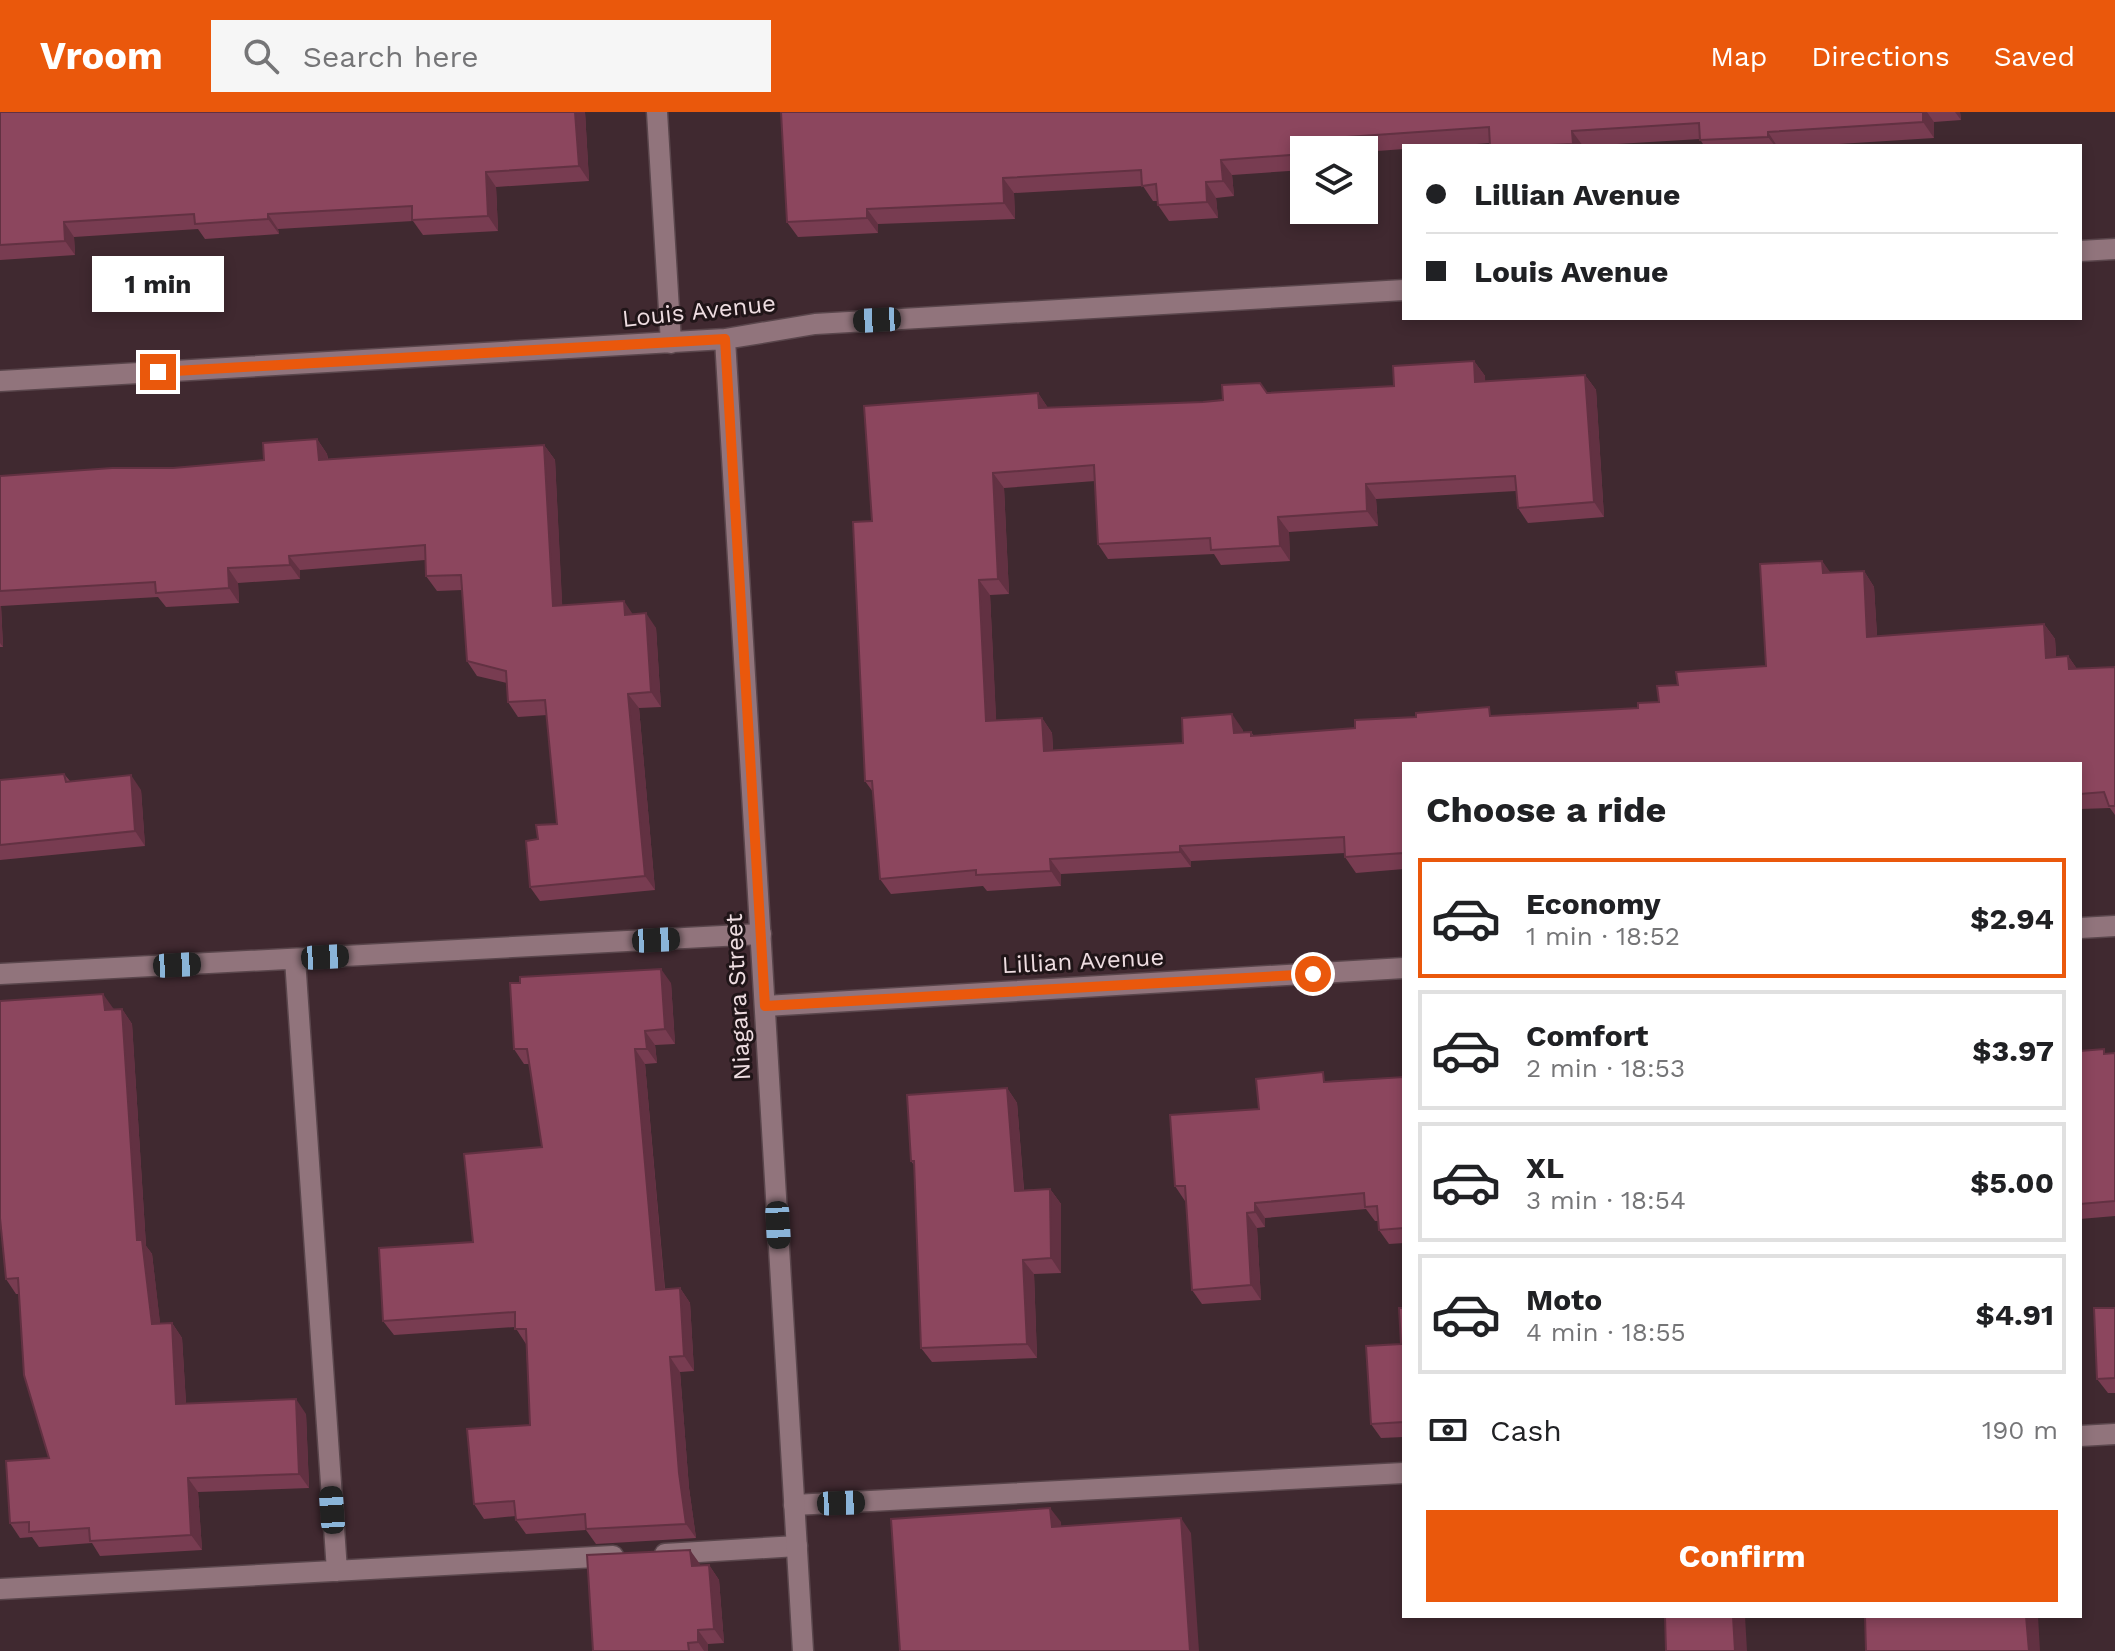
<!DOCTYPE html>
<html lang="en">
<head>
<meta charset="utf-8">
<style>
  :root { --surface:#fff; --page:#f6f6f6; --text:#202124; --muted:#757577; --line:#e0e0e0; --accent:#ea580c }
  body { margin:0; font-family:"Work Sans",sans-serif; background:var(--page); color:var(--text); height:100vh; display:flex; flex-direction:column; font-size:30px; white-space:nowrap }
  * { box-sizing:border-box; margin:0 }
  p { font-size:26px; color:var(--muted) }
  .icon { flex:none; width:44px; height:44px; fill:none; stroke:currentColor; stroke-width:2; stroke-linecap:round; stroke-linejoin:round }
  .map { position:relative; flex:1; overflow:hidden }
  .sheet { position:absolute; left:1402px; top:650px; width:680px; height:856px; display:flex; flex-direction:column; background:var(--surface); border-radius:0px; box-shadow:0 4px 12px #0003 }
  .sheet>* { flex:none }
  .hud { position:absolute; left:1402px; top:32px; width:680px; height:176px; border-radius:0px; box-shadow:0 4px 12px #0003; display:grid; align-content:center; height:176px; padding:0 24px; background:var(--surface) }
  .buttons { position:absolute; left:1290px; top:24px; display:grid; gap:16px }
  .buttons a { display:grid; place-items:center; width:88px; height:88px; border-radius:0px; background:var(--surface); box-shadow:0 4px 12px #0003; font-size:40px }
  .end { position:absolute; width:36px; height:36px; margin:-18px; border:10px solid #ea580c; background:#fff; box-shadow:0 0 0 4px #fff }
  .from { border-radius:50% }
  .bubble { position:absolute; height:56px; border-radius:0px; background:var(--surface); box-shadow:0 4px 12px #0003; font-size:26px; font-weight:700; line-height:56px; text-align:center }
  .car { position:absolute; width:24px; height:48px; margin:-24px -12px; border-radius:10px; box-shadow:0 0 6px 2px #0007; background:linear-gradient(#222 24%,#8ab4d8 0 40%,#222 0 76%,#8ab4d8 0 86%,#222 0) }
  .hud b { display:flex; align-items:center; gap:28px; height:76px; font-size:30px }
  .hud b+b { border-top:2px solid var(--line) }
  .hud i { width:20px; height:20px; background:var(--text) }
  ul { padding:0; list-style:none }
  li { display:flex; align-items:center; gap:24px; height:120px; margin:0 16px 12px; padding:0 8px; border:4px solid var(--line); border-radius:0px }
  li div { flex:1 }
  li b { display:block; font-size:30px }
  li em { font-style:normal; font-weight:700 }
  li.on { border-color:var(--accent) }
  li>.icon { width:72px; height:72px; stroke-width:1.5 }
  h2 { padding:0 24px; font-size:36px; line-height:96px }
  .pay { display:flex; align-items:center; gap:20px; height:88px; padding:0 24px; font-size:30px }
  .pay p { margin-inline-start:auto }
  .action { display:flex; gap:16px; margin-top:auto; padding:16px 24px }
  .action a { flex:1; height:92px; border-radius:0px; background:var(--accent); color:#fff; font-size:32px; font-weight:700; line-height:92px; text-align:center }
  header { display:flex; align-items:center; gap:48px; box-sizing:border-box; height:112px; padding:0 40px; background:var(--accent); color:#fff }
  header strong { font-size:38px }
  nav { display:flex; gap:44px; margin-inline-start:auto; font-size:28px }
  .search { width:560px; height:72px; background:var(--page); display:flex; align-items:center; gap:20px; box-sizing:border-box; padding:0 28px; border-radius:0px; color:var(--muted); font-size:30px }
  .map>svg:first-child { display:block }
</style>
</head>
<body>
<header>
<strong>Vroom</strong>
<div class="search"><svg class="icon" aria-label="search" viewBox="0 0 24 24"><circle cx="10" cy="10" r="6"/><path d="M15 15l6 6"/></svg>Search here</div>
<nav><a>Map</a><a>Directions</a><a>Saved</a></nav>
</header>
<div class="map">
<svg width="2115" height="1539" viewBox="0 0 2115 1539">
  <rect width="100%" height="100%" fill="#402930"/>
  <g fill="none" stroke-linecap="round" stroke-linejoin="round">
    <g stroke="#5a464c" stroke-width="23">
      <path id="service" d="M 295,847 L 337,1459
        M 0,862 L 761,822
        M 2080,1324 L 2115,1322
        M 794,1393 L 1404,1361
        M 665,1442 L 797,1434
        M 0,1477 L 613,1444"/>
    </g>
    <g stroke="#5a464c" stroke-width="23">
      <path id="minor" d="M 657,0 L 671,231
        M 2080,139 L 2115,137
        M 725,227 L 803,1539
        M 0,269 L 725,227 L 815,212 L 1404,178
        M 2080,816 L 2115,814
        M 765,894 L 1404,856"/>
    </g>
    <use href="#service" stroke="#91747c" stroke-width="20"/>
    <use href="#minor" stroke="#91747c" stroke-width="20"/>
  </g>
  <path fill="#783c51" d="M 0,0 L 585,0 L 589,69 L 496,75 L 498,119 L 423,123 L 413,109 L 278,117 L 279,122 L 205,127 L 198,117 L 74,125 L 75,143 L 0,148 Z
    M 781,0 L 1960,0 L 1961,8 L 1934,10 L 1934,26 L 1807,34 L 1704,34 L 1700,27 L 1584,34 L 1490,34 L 1490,31 L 1449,34 L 1404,34 L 1404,37 L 1364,40 L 1364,38 L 1304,38 L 1304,58 L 1232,63 L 1234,84 L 1216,86 L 1218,106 L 1169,109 L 1158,93 L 1158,89 L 1153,89 L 1143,74 L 1014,81 L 1015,107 L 878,112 L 878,121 L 798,125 L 787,110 Z
    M 1474,249 L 1485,264 L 1485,270 L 1585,263 L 1596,278 L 1604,405 L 1528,411 L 1518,396 L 1516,379 L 1376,387 L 1378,414 L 1289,420 L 1290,449 L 1221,453 L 1214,442 L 1108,447 L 1098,432 L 1095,369 L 1004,376 L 1009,482 L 990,483 L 996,609 L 1042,606 L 1052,621 L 1053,638 L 1183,631 L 1243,618 L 1243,621 L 1251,620 L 1254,624 L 1495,604 L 1638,596 L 1659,590 L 1678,573 L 1766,554 L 1822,449 L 1830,461 L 1864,459 L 1874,475 L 1877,524 L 2044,512 L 2055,527 L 2056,545 L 2068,544 L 2077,557 L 2115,555 L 2115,703 L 2110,696 L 2080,697 L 2080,652 L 1404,652 L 1404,757 L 1356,761 L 1345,745 L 1345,741 L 1191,749 L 1191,755 L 1061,762 L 1061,774 L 987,779 L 983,774 L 891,782 L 880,767 L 873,680 L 865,669 L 872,409 L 1038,281 L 1048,296 L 1203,290 L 1267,281 L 1394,274 Z
    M 317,327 L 327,342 L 328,347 L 544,333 L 555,348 L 562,493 L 633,502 L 656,516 L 661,595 L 639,596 L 655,778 L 540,789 L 530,775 L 538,727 L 557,712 L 547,603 L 518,605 L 508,590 L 507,571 L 477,564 L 467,549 L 462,478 L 437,479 L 426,464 L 425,448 L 300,458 L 300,467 L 238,471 L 239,491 L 166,495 L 158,485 L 1,494 L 3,535 L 0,535 L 0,364 L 173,356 L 264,348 Z
    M 64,662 L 70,669 L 141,678 L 145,734 L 0,748 L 0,668 Z
    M 671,871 L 675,932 L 655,933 L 657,951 L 645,952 L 665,1177 L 680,1176 L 690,1191 L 694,1259 L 680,1260 L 689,1376 L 696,1426 L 596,1432 L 586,1418 L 526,1422 L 516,1408 L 516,1404 L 484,1407 L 474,1392 L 530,1313 L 526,1232 L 515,1215 L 394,1223 L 383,1209 L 473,1130 L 542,1035 L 529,952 L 524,952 L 514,937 Z
    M 113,896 L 114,898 L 122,897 L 132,912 L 146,1134 L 152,1142 L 160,1212 L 172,1211 L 182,1226 L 186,1292 L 306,1302 L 309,1376 L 198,1380 L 202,1438 L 100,1444 L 92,1431 L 39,1435 L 32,1425 L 20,1426 L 10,1411 L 49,1346 L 19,1182 L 16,1182 L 6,1167 Z
    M 2080,939 L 2107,942 L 2115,941 L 2115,1104 L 2080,1107 Z
    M 1404,965 L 1404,1131 L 1389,1132 L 1379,1118 L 1378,1109 L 1375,1109 L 1366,1097 L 1265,1106 L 1265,1115 L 1257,1116 L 1261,1188 L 1202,1192 L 1192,1178 L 1186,1089 L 1185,1089 L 1175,1074 L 1329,969 Z
    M 1007,976 L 1017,991 L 1024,1078 L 1050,1077 L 1061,1092 L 1061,1161 L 1034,1162 L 1037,1246 L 932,1250 L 921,1236 L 914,1053 L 911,1049 Z
    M 1404,1196 L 1404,1325 L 1381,1326 L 1371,1312 L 1401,1232 Z
    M 2115,1196 L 2115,1281 L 2108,1281 L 2097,1267 Z
    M 700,1452 L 700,1454 L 709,1453 L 719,1468 L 724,1531 L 708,1532 L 708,1539 L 593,1539 Z"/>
  <path fill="#623142" d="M 575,0 L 585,0 L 589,69 L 579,54 Z
    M 1923,0 L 1927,0 L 1934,10 L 1934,26 L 1923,10 Z
    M 1955,0 L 1960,0 L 1961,8 Z
    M 1572,19 L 1583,34 L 1574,34 L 1573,32 Z
    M 1768,20 L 1777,34 L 1775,34 L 1768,25 Z
    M 1333,26 L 1342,38 L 1334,38 Z
    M 1221,48 L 1232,63 L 1234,84 L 1223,69 Z
    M 486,60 L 496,75 L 498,119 L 488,104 Z
    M 1003,66 L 1014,81 L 1015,107 L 1004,91 Z
    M 1206,70 L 1216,86 L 1218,106 L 1207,90 Z
    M 867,97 L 878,112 L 878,121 L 867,106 Z
    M 268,102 L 278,117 L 279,122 L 268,107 Z
    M 64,110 L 74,125 L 75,143 L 65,129 Z
    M 1474,249 L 1485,264 L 1486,286 L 1475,270 Z
    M 1585,263 L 1596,278 L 1604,405 L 1594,390 Z
    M 1038,281 L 1048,296 L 1039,296 Z
    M 317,327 L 327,342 L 329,362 L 319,348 Z
    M 544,333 L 555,348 L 563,508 L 553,494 Z
    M 993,361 L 1004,376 L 1009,482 L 998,467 Z
    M 1366,372 L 1376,387 L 1378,414 L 1367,399 Z
    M 1278,405 L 1289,420 L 1290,449 L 1280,434 Z
    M 289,444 L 300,458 L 300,467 L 290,453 Z
    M 1822,449 L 1833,464 L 1823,461 Z
    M 228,456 L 238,471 L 239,491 L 229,476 Z
    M 1864,459 L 1874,475 L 1878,540 L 1867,525 Z
    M 979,468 L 990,483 L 997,624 L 986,609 Z
    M 624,489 L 634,504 L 625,503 Z
    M 0,494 L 1,494 L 3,535 L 0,531 Z
    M 646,501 L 656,516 L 661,595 L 651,580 Z
    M 2044,512 L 2055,527 L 2057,561 L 2046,546 Z
    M 2068,544 L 2079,560 L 2069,557 Z
    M 628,582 L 639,596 L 655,778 L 645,764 Z
    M 1232,602 L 1243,618 L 1244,637 L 1234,621 Z
    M 1042,606 L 1052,621 L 1054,654 L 1044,639 Z
    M 131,663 L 141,678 L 145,734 L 135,719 Z
    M 1180,734 L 1191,749 L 1191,755 L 1180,740 Z
    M 1050,747 L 1061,762 L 1061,774 L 1051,759 Z
    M 661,857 L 671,871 L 675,932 L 665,917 Z
    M 103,882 L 113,896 L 116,913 L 105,898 Z
    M 122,897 L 132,912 L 146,1134 L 152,1142 L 162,1227 L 152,1212 L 137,1128 Z
    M 645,919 L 655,933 L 657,951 L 647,937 Z
    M 635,937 L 645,952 L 666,1192 L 656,1178 Z
    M 1007,976 L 1017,991 L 1025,1093 L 1015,1079 Z
    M 1050,1077 L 1061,1092 L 1061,1161 L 1051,1146 Z
    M 1255,1091 L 1265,1106 L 1265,1115 L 1255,1100 Z
    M 1247,1101 L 1257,1116 L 1261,1188 L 1251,1173 Z
    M 1023,1148 L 1034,1162 L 1037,1246 L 1027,1232 Z
    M 680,1176 L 690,1191 L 694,1259 L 684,1244 Z
    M 172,1211 L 182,1226 L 187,1307 L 176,1292 Z
    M 670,1245 L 680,1260 L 689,1376 L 696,1426 L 686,1412 L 679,1361 Z
    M 296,1287 L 306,1302 L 309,1376 L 299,1362 Z
    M 188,1366 L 198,1380 L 202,1438 L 191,1423 Z
    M 1050,1396 L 1061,1410 L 1062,1429 L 1052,1415 Z
    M 1181,1406 L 1191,1421 L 1199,1539 L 1190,1539 Z
    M 690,1438 L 700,1452 L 702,1469 L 692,1454 Z
    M 709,1453 L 719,1468 L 724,1531 L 714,1517 Z
    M 1733,1504 L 1745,1504 L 1747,1539 L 1735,1539 Z
    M 2026,1504 L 2038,1504 L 2040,1539 L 2029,1539 Z
    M 698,1518 L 708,1532 L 708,1539 L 704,1539 L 698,1530 Z"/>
  <path fill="#8c465e" stroke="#623142" stroke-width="2" d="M 0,0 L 575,0 L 579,54 L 486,60 L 488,104 L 412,108 L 412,94 L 268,102 L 268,107 L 195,112 L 194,102 L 64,110 L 65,129 L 0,133 Z
    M 781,0 L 1923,0 L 1923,10 L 1768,20 L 1768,25 L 1700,28 L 1699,11 L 1572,19 L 1573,32 L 1525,34 L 1490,34 L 1489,15 L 1333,26 L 1334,38 L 1304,38 L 1304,42 L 1221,48 L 1223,69 L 1206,70 L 1207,90 L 1158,93 L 1156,72 L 1142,74 L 1141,58 L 1003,66 L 1004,91 L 867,97 L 867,106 L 787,110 Z
    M 1474,249 L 1475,270 L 1585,263 L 1594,390 L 1518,396 L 1515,364 L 1366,372 L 1367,399 L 1278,405 L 1280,434 L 1211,438 L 1210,426 L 1098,432 L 1094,353 L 993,361 L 998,467 L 979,468 L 986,609 L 1042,606 L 1044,639 L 1183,631 L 1182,606 L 1232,602 L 1234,621 L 1251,620 L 1251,624 L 1355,616 L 1355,608 L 1416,605 L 1416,601 L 1489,595 L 1490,604 L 1638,596 L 1638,591 L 1659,590 L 1657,574 L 1678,573 L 1676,560 L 1766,554 L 1760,452 L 1822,449 L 1823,461 L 1864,459 L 1867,525 L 2044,512 L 2046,546 L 2068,544 L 2069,557 L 2115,555 L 2115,694 L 2109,694 L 2104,680 L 2080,682 L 2080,652 L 1404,652 L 1404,741 L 1345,745 L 1344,725 L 1180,734 L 1180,740 L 1050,747 L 1051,759 L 976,763 L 976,758 L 880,767 L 872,669 L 865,669 L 853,410 L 872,409 L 864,294 L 1038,281 L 1039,296 L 1203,290 L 1223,288 L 1222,273 L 1260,271 L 1267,281 L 1394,274 L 1393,254 Z
    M 317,327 L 319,348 L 544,333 L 553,494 L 624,489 L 625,503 L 646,501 L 651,580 L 628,582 L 645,764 L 530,775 L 526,729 L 538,727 L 536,713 L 557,712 L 545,588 L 508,590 L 506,559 L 467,549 L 461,463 L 426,464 L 425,433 L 289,444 L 290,453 L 228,456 L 229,476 L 156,481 L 155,470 L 0,479 L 0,364 L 112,356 L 173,356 L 264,348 L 263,331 Z
    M 64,662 L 66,670 L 131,663 L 135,719 L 0,733 L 0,668 Z
    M 661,857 L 665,917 L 645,919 L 647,937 L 635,937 L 656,1178 L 680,1176 L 684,1244 L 670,1245 L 679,1361 L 686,1412 L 586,1417 L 585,1402 L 516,1408 L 514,1389 L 474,1392 L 467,1317 L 530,1313 L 526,1217 L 515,1217 L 515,1200 L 383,1209 L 379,1136 L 473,1130 L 464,1042 L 542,1035 L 527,937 L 514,937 L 510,871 L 520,871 L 520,865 Z
    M 103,882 L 105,898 L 122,897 L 137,1128 L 142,1128 L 152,1212 L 172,1211 L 176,1292 L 296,1287 L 299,1362 L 188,1366 L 191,1423 L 90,1429 L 89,1416 L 29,1420 L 29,1410 L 10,1411 L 6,1349 L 49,1346 L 24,1263 L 18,1166 L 6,1167 L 0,1106 L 0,889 Z
    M 2104,937 L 2104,942 L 2115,941 L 2115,1089 L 2080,1092 L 2080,939 Z
    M 1323,960 L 1324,970 L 1404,965 L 1404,1116 L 1379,1118 L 1377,1094 L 1365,1095 L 1364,1081 L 1255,1091 L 1255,1100 L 1247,1101 L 1251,1173 L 1192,1178 L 1185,1074 L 1175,1074 L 1170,1003 L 1259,997 L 1256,967 Z
    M 1007,976 L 1015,1079 L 1050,1077 L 1051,1146 L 1023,1148 L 1027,1232 L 921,1236 L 914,1049 L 911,1049 L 907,983 Z
    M 1399,1196 L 1404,1196 L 1404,1310 L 1371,1312 L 1366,1234 L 1401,1232 Z
    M 2094,1196 L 2115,1196 L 2115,1266 L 2097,1267 Z
    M 1050,1396 L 1052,1415 L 1181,1406 L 1190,1539 L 900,1539 L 891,1407 Z
    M 690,1438 L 692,1454 L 709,1453 L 714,1517 L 698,1518 L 698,1530 L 688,1531 L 689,1539 L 593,1539 L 587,1443 Z
    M 1665,1504 L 1733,1504 L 1735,1539 L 1666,1539 Z
    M 1865,1504 L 2026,1504 L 2029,1539 L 1866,1539 Z"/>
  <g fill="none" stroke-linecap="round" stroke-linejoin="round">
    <path stroke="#ea580c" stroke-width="10" d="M 158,260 L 725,227 L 765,894 L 1313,862"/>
  </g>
  <g text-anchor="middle" stroke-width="6" stroke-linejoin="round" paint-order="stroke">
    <g font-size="24" fill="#eedde1" stroke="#201518">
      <text transform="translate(699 199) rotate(-6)" y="8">Louis Avenue</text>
      <text transform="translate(1083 849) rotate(-3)" y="8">Lillian Avenue</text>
      <text transform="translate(738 885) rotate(-93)" y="8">Niagara Street</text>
    </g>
  </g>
</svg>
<div class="buttons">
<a><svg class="icon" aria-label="layers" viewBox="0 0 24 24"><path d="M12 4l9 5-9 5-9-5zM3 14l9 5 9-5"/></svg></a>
</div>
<i class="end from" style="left:1313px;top:862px"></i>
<i class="end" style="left:158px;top:260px"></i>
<div class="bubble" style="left:92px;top:144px;width:132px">1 min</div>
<i class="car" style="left:877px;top:208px;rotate:267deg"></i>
<i class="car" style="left:656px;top:828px;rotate:87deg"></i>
<i class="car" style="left:325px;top:845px;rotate:87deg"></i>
<i class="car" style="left:177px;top:853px;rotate:87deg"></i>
<i class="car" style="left:778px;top:1113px;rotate:177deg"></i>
<i class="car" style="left:841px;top:1391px;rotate:88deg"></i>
<i class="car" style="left:332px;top:1398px;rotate:356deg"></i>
<div class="hud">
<b><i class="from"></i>Lillian Avenue</b>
<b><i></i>Louis Avenue</b>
</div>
<section class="sheet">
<h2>Choose a ride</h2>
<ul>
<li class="on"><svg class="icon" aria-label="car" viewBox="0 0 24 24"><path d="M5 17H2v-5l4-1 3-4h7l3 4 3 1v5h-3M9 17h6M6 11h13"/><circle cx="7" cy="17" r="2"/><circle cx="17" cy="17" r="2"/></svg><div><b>Economy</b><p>1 min · 18:52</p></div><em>$2.94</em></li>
<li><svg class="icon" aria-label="car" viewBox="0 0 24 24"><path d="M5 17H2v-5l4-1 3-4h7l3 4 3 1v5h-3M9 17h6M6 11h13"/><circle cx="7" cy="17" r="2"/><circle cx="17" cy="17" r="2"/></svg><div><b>Comfort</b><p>2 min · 18:53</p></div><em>$3.97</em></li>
<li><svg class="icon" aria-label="car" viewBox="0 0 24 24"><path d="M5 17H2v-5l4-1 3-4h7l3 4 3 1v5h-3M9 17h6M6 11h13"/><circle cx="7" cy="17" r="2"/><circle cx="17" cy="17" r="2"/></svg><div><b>XL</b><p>3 min · 18:54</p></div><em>$5.00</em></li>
<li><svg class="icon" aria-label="car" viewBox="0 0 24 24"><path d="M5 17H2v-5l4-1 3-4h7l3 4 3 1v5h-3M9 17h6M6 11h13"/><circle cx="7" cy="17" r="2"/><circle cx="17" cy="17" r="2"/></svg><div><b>Moto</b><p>4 min · 18:55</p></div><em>$4.91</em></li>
</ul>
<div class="pay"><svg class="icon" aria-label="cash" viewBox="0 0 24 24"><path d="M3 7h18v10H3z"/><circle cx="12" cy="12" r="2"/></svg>Cash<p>190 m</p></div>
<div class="action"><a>Confirm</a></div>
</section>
</div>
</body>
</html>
